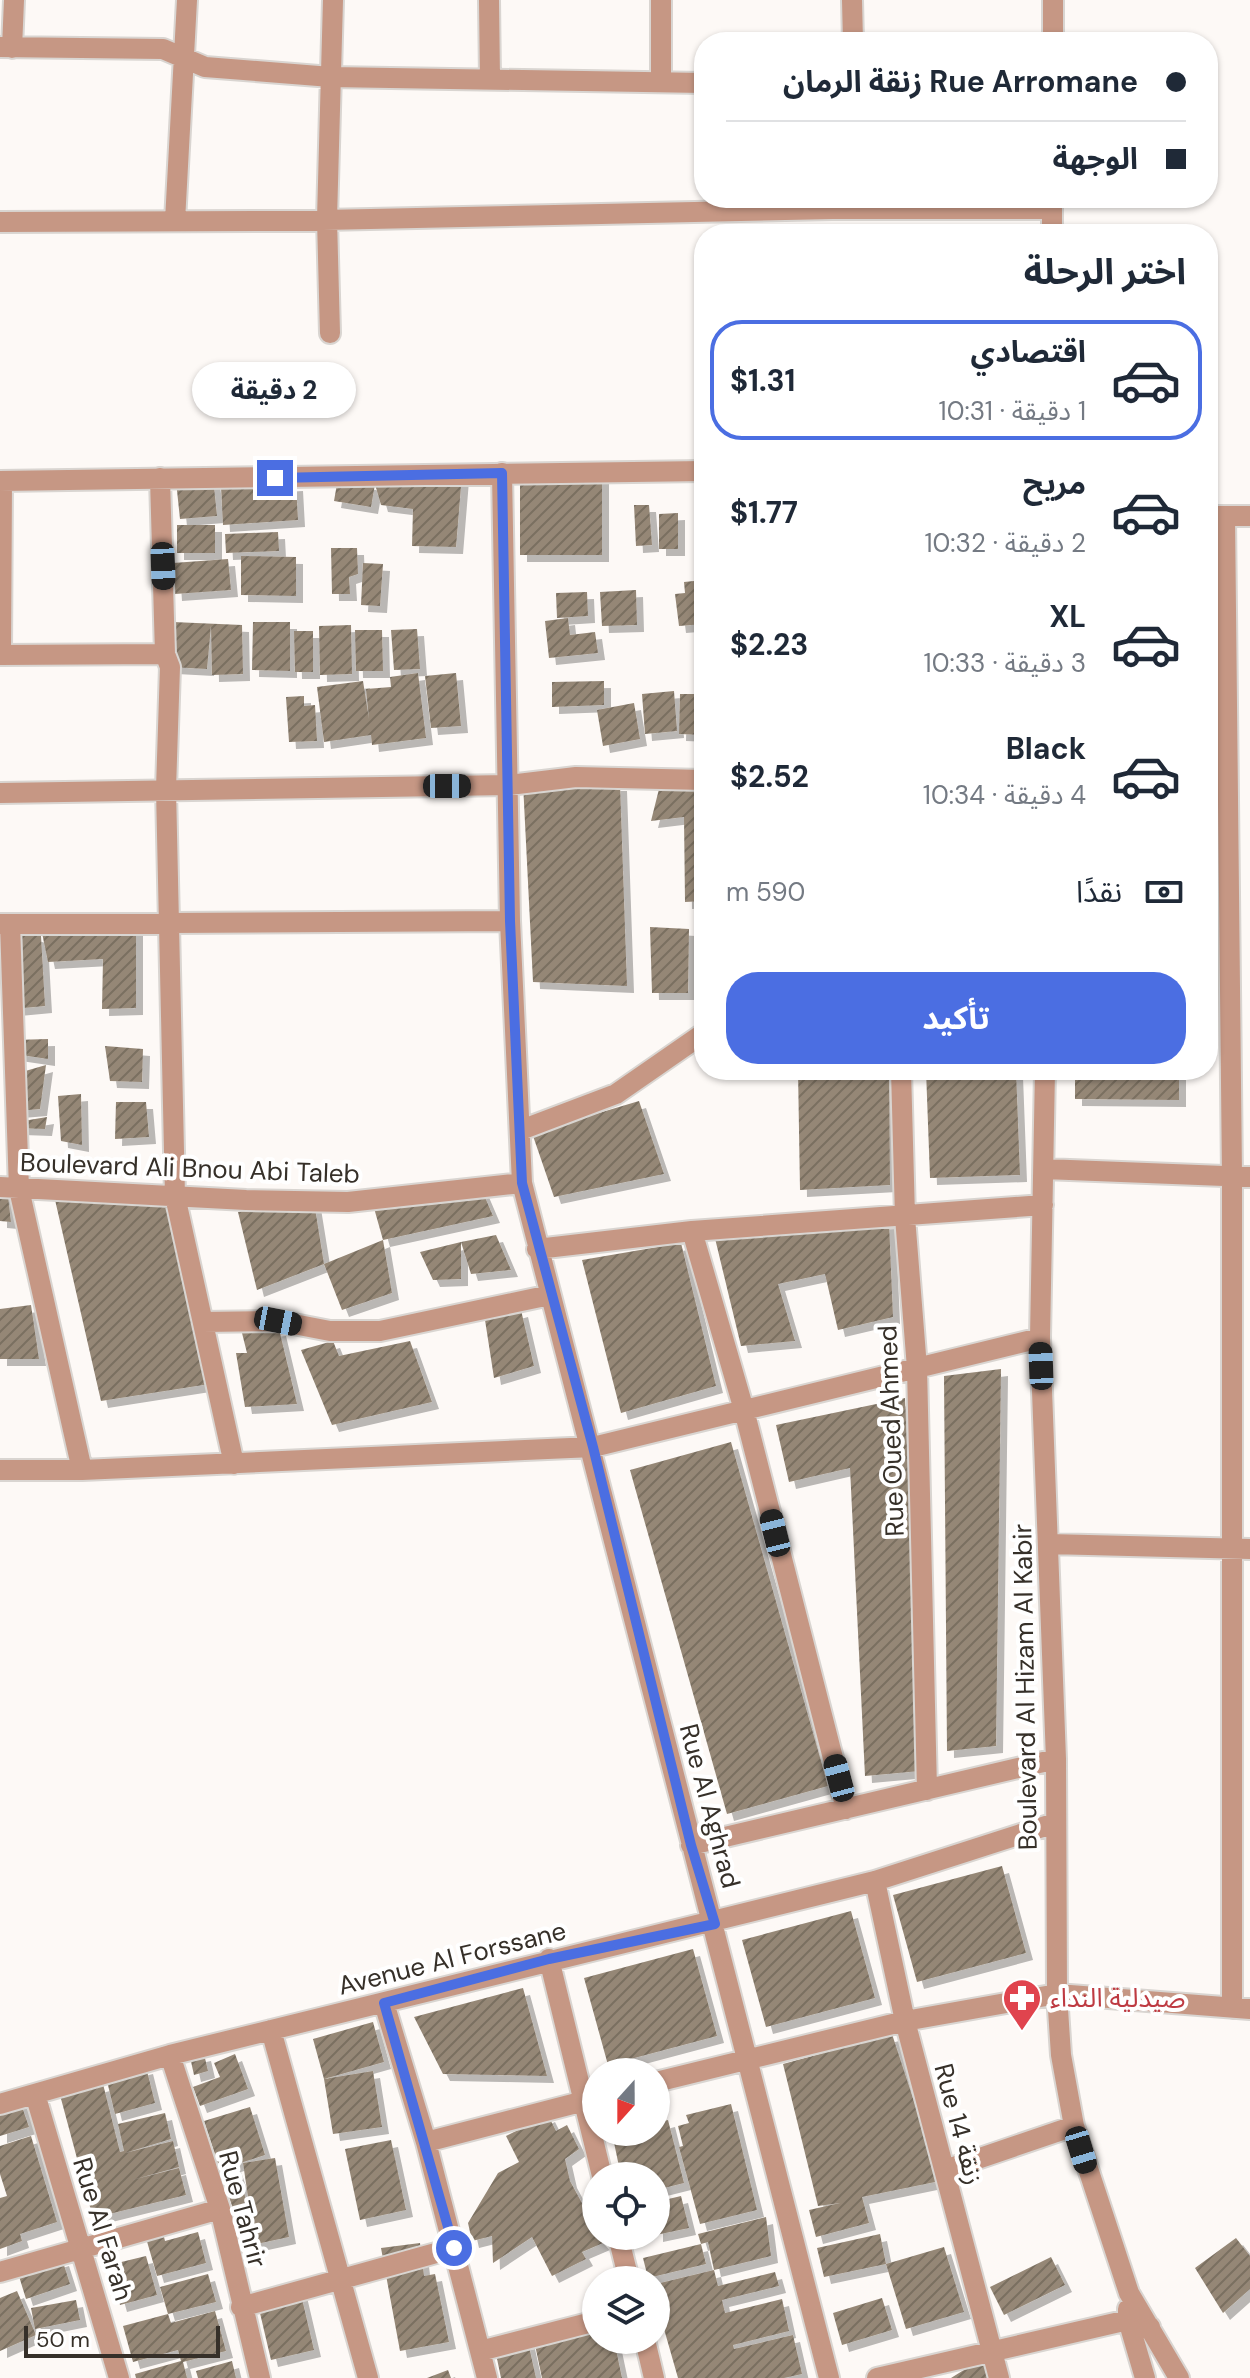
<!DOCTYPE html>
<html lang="ar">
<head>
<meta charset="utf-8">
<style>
  :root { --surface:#fff; --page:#f6f6f7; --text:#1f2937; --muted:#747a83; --line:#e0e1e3; --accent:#4b6ee2 }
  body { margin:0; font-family:"DM Sans","Noto Sans Arabic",sans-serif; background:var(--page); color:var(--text); direction:rtl; height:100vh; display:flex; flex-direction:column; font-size:30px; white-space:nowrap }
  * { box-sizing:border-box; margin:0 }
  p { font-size:26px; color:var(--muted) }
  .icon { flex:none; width:44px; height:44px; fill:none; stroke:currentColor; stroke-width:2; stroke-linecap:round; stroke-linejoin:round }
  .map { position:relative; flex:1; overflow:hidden; direction:ltr }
  .panel { position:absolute; left:694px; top:224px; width:524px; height:856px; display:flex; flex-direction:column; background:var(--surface); border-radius:32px; box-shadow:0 2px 6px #0004; direction:rtl }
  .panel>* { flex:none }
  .hud { position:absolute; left:694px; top:32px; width:524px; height:176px; border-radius:32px; box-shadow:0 2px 6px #0004; direction:rtl; display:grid; align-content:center; height:176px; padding:0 32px; background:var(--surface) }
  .needle { width:52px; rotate:201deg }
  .buttons { position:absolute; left:582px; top:2058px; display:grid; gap:16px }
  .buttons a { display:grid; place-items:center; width:88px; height:88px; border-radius:50%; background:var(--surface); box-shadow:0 2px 6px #0004; font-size:40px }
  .scale { position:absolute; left:24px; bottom:20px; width:196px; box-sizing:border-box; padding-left:8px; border:4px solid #363029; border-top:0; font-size:22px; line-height:28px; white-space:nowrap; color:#363029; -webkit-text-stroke:6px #fff; paint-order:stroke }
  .end { position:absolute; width:36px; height:36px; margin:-18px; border:10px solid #4b6ee2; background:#fff; box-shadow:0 0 0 4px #fff }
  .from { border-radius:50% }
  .bubble { position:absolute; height:56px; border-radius:28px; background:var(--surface); box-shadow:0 2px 6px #0004; font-size:26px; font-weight:700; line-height:56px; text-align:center; direction:rtl }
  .car { position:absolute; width:24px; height:48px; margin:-24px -12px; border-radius:10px; box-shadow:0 0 6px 2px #0007; background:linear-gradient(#222 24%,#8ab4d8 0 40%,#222 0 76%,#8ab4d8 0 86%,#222 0) }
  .hud b { display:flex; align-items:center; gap:28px; height:76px; font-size:30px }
  .hud b+b { border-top:2px solid var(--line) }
  .hud i { width:20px; height:20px; background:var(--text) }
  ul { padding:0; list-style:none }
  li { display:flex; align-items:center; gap:24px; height:120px; margin:0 16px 12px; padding:0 16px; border:4px solid transparent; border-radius:32px }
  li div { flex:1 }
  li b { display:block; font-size:30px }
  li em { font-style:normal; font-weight:700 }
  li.on { border-color:var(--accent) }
  li>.icon { width:72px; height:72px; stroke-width:1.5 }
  h2 { padding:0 32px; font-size:36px; line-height:96px }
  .pay { display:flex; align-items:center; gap:20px; height:88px; padding:0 32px; font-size:30px }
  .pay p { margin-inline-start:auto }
  .button { display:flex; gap:16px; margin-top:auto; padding:16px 32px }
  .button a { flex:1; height:92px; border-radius:32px; background:var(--accent); color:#fff; font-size:32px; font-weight:700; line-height:92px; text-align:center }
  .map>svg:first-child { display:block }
</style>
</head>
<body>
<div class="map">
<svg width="1250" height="2378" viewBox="0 0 1250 2378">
  <defs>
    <pattern id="building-hatch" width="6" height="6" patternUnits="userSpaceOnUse" patternTransform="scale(2)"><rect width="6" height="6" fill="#958776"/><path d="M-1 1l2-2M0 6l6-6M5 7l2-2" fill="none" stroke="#7a6f61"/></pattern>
    <filter id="shadow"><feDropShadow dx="7" dy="7" stdDeviation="0" flood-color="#0004"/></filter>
  </defs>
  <rect width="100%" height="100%" fill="#fdf9f6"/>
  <path fill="url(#building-hatch)" filter="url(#shadow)" d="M 421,472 L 462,474 L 456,547 L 412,546 L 413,509 L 381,505 L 375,484 L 420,487 Z
    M 602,472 L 602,555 L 520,555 L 520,473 Z
    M 213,477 L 217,516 L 180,519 L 176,481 Z
    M 338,478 L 375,484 L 371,507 L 334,501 Z
    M 296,484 L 298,520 L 223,525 L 221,488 Z
    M 634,505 L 649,505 L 652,545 L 636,546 Z
    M 678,513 L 678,549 L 659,549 L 659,514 Z
    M 177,525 L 215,525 L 215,553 L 177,553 Z
    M 278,532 L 279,551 L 226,553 L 225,534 Z
    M 331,548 L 357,548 L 358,574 L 349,577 L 350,594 L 332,594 Z
    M 241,556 L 296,557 L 296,596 L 241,595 Z
    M 228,559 L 231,590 L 175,594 L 173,563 Z
    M 363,563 L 383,564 L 380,606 L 361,605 Z
    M 704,580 L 704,624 L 679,626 L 675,594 L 685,593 L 684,582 Z
    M 636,590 L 637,625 L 602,626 L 600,592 Z
    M 587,592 L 588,616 L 557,618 L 556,593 Z
    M 568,618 L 570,635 L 595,632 L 598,653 L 549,658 L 545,621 Z
    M 173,622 L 242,625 L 243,674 L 212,675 L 211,626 L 207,669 L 170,667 Z
    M 253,622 L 290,622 L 290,671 L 252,670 Z
    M 351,625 L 352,674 L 320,675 L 319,626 Z
    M 417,629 L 420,669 L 394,670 L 391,630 Z
    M 355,630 L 382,630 L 383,671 L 356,671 Z
    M 294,631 L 313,631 L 313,672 L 295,672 Z
    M 418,673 L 426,738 L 372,745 L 371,735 L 324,742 L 317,687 L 363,681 L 369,719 L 366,689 L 391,687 L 390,677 Z
    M 456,673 L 461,726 L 431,728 L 425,676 Z
    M 604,681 L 604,705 L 552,707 L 552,682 Z
    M 674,691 L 677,731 L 645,734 L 642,694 Z
    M 680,694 L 704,694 L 704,735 L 679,734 Z
    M 304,696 L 304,706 L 315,705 L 317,741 L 289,742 L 286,697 Z
    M 634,703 L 640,739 L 603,746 L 597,710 Z
    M 704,780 L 704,901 L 685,902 L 684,817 L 651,821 L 661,781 Z
    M 523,783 L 620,784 L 627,986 L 533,982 Z
    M 136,922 L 136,1008 L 102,1009 L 103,959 L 48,962 L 41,928 Z
    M 650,927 L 689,929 L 688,993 L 652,993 Z
    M 11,931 L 41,936 L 45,1006 L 13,1009 Z
    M 48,1039 L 48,1059 L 14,1054 L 14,1040 Z
    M 105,1046 L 143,1049 L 142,1082 L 110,1081 Z
    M 46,1065 L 40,1109 L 16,1111 L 15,1074 Z
    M 798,1070 L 889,1070 L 890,1185 L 800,1190 Z
    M 926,1070 L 1016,1070 L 1020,1175 L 930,1178 Z
    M 1075,1070 L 1179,1070 L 1179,1100 L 1075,1099 Z
    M 81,1094 L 82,1145 L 61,1141 L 58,1096 Z
    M 639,1101 L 664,1174 L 554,1197 L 532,1133 Z
    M 116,1102 L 146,1102 L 149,1137 L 115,1139 Z
    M 47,1117 L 45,1129 L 17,1128 L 17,1122 Z
    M 0,1187 L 7,1188 L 11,1222 L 0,1221 Z
    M 481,1188 L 493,1216 L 383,1240 L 374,1208 Z
    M 53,1191 L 175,1196 L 216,1383 L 101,1401 Z
    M 314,1202 L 324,1264 L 257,1290 L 238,1212 Z
    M 889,1222 L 893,1317 L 838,1330 L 825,1274 L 778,1284 L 795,1341 L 741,1346 L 713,1230 Z
    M 496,1235 L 511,1270 L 471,1274 L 461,1242 Z
    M 383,1240 L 392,1293 L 342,1310 L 324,1264 Z
    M 461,1242 L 461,1279 L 433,1280 L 420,1252 Z
    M 681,1243 L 716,1386 L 621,1413 L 582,1260 Z
    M 31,1305 L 39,1359 L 0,1359 L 0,1309 Z
    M 521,1310 L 534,1366 L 494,1378 L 485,1320 Z
    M 279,1329 L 297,1404 L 245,1407 L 236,1353 L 247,1353 L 242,1333 Z
    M 333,1341 L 339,1356 L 410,1341 L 432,1402 L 332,1425 L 301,1350 Z
    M 1001,1369 L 996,1746 L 947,1751 L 944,1376 Z
    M 905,1398 L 920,1771 L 865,1776 L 850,1468 L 789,1482 L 776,1425 Z
    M 731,1442 L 828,1786 L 727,1814 L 630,1470 Z
    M 1002,1866 L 1026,1953 L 917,1982 L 893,1895 Z
    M 851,1911 L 875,1998 L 766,2027 L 742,1940 Z
    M 693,1949 L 717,2036 L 608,2065 L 584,1978 Z
    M 523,1988 L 547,2076 L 443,2074 L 414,2017 Z
    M 373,2022 L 384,2062 L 324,2079 L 313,2039 Z
    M 892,2034 L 940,2181 L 862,2197 L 869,2223 L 816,2237 L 809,2210 L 840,2203 L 818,2206 L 783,2064 Z
    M 204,2054 L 208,2071 L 194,2075 L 190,2057 Z
    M 235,2054 L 248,2089 L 200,2106 L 193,2087 L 220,2077 L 214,2063 Z
    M 146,2067 L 155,2103 L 115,2114 L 106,2077 Z
    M 373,2071 L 382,2127 L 333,2134 L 324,2079 Z
    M 103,2084 L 120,2152 L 124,2151 L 118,2124 L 165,2113 L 171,2139 L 125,2153 L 173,2141 L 179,2167 L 132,2180 L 179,2168 L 186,2195 L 93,2218 L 60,2095 Z
    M 20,2101 L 29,2127 L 0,2136 L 0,2107 Z
    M 731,2104 L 757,2210 L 700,2224 L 679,2147 L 683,2146 L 678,2126 L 689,2123 L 686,2115 Z
    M 250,2107 L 265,2155 L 234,2165 L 250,2210 L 243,2163 L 275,2158 L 289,2237 L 242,2247 L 235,2215 L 270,2207 L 235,2215 L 204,2121 Z
    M 548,2115 L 556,2131 L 567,2125 L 579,2149 L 565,2159 L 570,2181 L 596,2229 L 596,2236 L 603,2243 L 582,2252 L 586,2259 L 552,2276 L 532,2237 L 493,2263 L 492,2236 L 472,2241 L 468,2223 L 498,2173 L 519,2162 L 506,2136 Z
    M 668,2120 L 684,2183 L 656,2190 L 656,2176 L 621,2176 L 612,2133 L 656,2132 L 656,2123 Z
    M 31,2136 L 57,2222 L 20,2234 L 22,2241 L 0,2249 L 0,2198 L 7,2196 L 0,2174 L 0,2146 Z
    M 391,2140 L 406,2210 L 360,2220 L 345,2149 Z
    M 681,2196 L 689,2228 L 656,2235 L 656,2202 Z
    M 766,2217 L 771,2256 L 714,2270 L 708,2242 L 701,2244 L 706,2264 L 648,2278 L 643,2258 L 701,2244 L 698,2234 Z
    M 198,2232 L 206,2263 L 157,2276 L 146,2238 L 163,2233 L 165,2241 Z
    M 880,2234 L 886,2264 L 824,2277 L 817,2248 Z
    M 1236,2238 L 1250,2256 L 1250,2289 L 1223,2313 L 1195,2268 Z
    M 420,2243 L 424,2276 L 435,2274 L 449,2342 L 400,2351 L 381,2248 Z
    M 944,2247 L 964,2312 L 906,2329 L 886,2264 Z
    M 146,2256 L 157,2295 L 120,2305 L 109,2265 Z
    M 1051,2257 L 1065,2285 L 1004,2315 L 990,2287 Z
    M 62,2259 L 70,2284 L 26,2299 L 18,2273 Z
    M 714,2270 L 718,2286 L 775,2272 L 779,2286 L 722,2300 L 725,2313 L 782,2299 L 789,2331 L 733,2345 L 734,2349 L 793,2335 L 802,2374 L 784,2378 L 678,2378 L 660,2315 L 656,2314 L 656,2284 Z
    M 208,2274 L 216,2302 L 168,2314 L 160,2287 Z
    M 299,2286 L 314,2350 L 271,2360 L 256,2296 Z
    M 17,2291 L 36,2335 L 0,2351 L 0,2298 Z
    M 882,2298 L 892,2330 L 842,2345 L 833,2313 Z
    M 76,2300 L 80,2320 L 35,2329 L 31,2308 Z
    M 215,2311 L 226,2351 L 183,2362 L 187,2378 L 136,2378 L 135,2374 L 181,2361 L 178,2350 L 133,2362 L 123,2326 L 168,2314 L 171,2323 Z
    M 596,2332 L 596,2340 L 614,2340 L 622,2378 L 542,2378 L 535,2345 Z
    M 528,2342 L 536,2378 L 501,2378 L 495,2349 Z
    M 983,2358 L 988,2378 L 951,2378 Z
    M 232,2361 L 236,2378 L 198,2378 L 196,2371 Z
    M 448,2370 L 451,2378 L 427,2378 Z"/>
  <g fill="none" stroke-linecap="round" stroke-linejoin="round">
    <g stroke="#d9d5d1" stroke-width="24">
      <path id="minor" d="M 489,0 L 490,79
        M 661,0 L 661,82
        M 852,0 L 853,42
        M 1053,42 L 1053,0
        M 0,47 L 163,49 L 205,67 L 331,77 L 704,83
        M 12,48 L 14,0
        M 175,221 L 187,0
        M 0,222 L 277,221 L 832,209 L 1052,209
        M 1052,234 L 1052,198
        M 330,333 L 327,219 L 333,0
        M 502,473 L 510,921 L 522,1183 L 829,2378
        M 160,478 L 165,654 L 170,667 L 166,789 L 175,1196 L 234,1464
        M 0,481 L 704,471
        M 1208,516 L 1250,516
        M 1225,516 L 1232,1176 L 1232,2008
        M 0,655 L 165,654
        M 1,655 L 2,481
        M 0,793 L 509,785 L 576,777 L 704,780
        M 0,924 L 510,921
        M 10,924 L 19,1189 L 82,1470
        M 901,1070 L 905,1217 L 917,1368 L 927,1790
        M 1045,1070 L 1040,1338 L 1056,1759 L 1057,1994 L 1061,2055 L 1074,2126 L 1129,2293 L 1179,2378
        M 521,1130 L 616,1094 L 704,1033
        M 1044,1169 L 1250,1177
        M 0,1187 L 246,1200 L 348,1202 L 522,1183
        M 692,1231 L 744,1410 L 846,1809
        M 537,1249 L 692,1231 L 1043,1205
        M 203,1322 L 278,1321 L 330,1331 L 380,1331 L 550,1295
        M 0,1470 L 82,1470 L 593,1447 L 1040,1338
        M 1048,1544 L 1250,1549
        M 691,1845 L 1056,1759
        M 875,1881 L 905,2021 L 999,2378
        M 549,1959 L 602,2176
        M 384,2003 L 426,2142 L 487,2378
        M 271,2030 L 368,2378
        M 170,2055 L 220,2209 L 260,2378
        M 656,2082 L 905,2021 L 1057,1994 L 1250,2009
        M 35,2094 L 119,2378
        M 0,2104 L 170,2055 L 875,1881 L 1055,1823
        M 426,2142 L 596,2098
        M 945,2170 L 1074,2126
        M 618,2236 L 629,2280
        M 0,2272 L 220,2209
        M 241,2307 L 454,2248
        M 1128,2309 L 1128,2320 L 1145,2378
        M 645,2340 L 654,2378
        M 480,2351 L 596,2321
        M 877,2378 L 1128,2320 L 1150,2327"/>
    </g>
    <use href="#minor" stroke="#c69784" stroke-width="20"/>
  </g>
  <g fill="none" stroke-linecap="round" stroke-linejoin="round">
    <path stroke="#4b6ee2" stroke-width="10" d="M 275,478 L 502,473 L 510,921 L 522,1183 L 593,1447 L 691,1845 L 715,1924 L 549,1959 L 384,2003 L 454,2248"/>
  </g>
  <defs>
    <g id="pharmacy-pin" transform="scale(2)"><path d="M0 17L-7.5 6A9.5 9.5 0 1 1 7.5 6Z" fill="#e0444e" stroke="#fff"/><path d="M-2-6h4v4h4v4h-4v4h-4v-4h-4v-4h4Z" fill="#fff"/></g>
  </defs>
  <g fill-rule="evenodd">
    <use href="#pharmacy-pin" x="1022" y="1998"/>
  </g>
  <g text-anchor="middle" stroke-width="8" stroke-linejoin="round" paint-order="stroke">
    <g font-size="26" fill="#363029" stroke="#fff">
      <text transform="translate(190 1168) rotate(2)" y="9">Boulevard Ali Bnou Abi Taleb</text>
      <text transform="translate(891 1431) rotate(-92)" y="9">Rue Oued Ahmed</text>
      <text transform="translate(1025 1687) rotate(-91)" y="9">Boulevard Al Hizam Al Kabir</text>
      <text transform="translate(710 1806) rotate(75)" y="9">Rue Al Aghrad</text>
      <text transform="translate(452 1958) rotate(-14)" y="9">Avenue Al Forssane</text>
      <text transform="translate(959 2124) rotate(75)" y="9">Rue 14 زنقة</text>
      <text transform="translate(243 2209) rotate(75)" y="9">Rue Tahrir</text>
      <text transform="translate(103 2229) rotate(73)" y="9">Rue Al Farah</text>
    </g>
    <g font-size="26" fill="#be3a42" stroke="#fff" text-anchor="start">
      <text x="1050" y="2007">صيدلية النداء</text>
    </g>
  </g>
</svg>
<div class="buttons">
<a><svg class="needle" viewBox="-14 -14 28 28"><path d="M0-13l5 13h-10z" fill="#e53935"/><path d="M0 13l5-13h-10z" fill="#747a83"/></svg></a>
<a><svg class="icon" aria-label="locate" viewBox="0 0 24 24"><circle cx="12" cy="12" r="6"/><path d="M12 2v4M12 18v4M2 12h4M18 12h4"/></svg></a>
<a><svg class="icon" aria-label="layers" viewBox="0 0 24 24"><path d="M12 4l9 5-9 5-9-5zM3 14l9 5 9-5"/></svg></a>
</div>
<div class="scale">50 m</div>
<i class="end from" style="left:454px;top:2248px"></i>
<i class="end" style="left:275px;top:478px"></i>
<div class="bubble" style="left:192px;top:362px;width:164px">2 دقيقة</div>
<i class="car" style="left:163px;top:566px;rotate:178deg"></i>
<i class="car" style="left:447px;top:786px;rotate:90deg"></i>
<i class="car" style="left:278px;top:1321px;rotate:101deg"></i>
<i class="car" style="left:1041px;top:1366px;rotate:358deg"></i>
<i class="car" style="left:775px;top:1533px;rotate:346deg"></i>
<i class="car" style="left:839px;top:1778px;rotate:345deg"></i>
<i class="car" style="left:1081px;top:2150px;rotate:163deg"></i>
<div class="hud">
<b><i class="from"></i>Rue Arromane زنقة الرمان</b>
<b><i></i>الوجهة</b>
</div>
<section class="panel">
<h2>اختر الرحلة</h2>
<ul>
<li class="on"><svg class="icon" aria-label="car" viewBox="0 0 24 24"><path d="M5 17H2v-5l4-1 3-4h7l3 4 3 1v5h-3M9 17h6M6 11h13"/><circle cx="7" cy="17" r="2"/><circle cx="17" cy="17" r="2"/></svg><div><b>اقتصادي</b><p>1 دقيقة · 10:31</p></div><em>$1.31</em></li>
<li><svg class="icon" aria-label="car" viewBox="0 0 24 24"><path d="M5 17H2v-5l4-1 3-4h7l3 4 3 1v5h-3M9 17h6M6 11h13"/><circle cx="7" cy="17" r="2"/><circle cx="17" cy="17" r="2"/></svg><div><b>مريح</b><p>2 دقيقة · 10:32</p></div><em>$1.77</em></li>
<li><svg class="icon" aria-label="car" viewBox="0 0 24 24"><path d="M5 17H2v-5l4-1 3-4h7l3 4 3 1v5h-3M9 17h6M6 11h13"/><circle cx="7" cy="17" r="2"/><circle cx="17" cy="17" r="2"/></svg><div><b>XL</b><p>3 دقيقة · 10:33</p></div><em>$2.23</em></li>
<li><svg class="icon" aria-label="car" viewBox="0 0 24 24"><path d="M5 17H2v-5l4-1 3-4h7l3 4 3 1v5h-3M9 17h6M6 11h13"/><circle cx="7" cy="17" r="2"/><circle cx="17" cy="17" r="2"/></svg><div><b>Black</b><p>4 دقيقة · 10:34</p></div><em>$2.52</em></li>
</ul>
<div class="pay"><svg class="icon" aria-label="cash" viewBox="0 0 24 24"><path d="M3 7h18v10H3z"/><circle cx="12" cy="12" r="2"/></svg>نقدًا<p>590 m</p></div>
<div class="button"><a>تأكيد</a></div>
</section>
</div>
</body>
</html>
